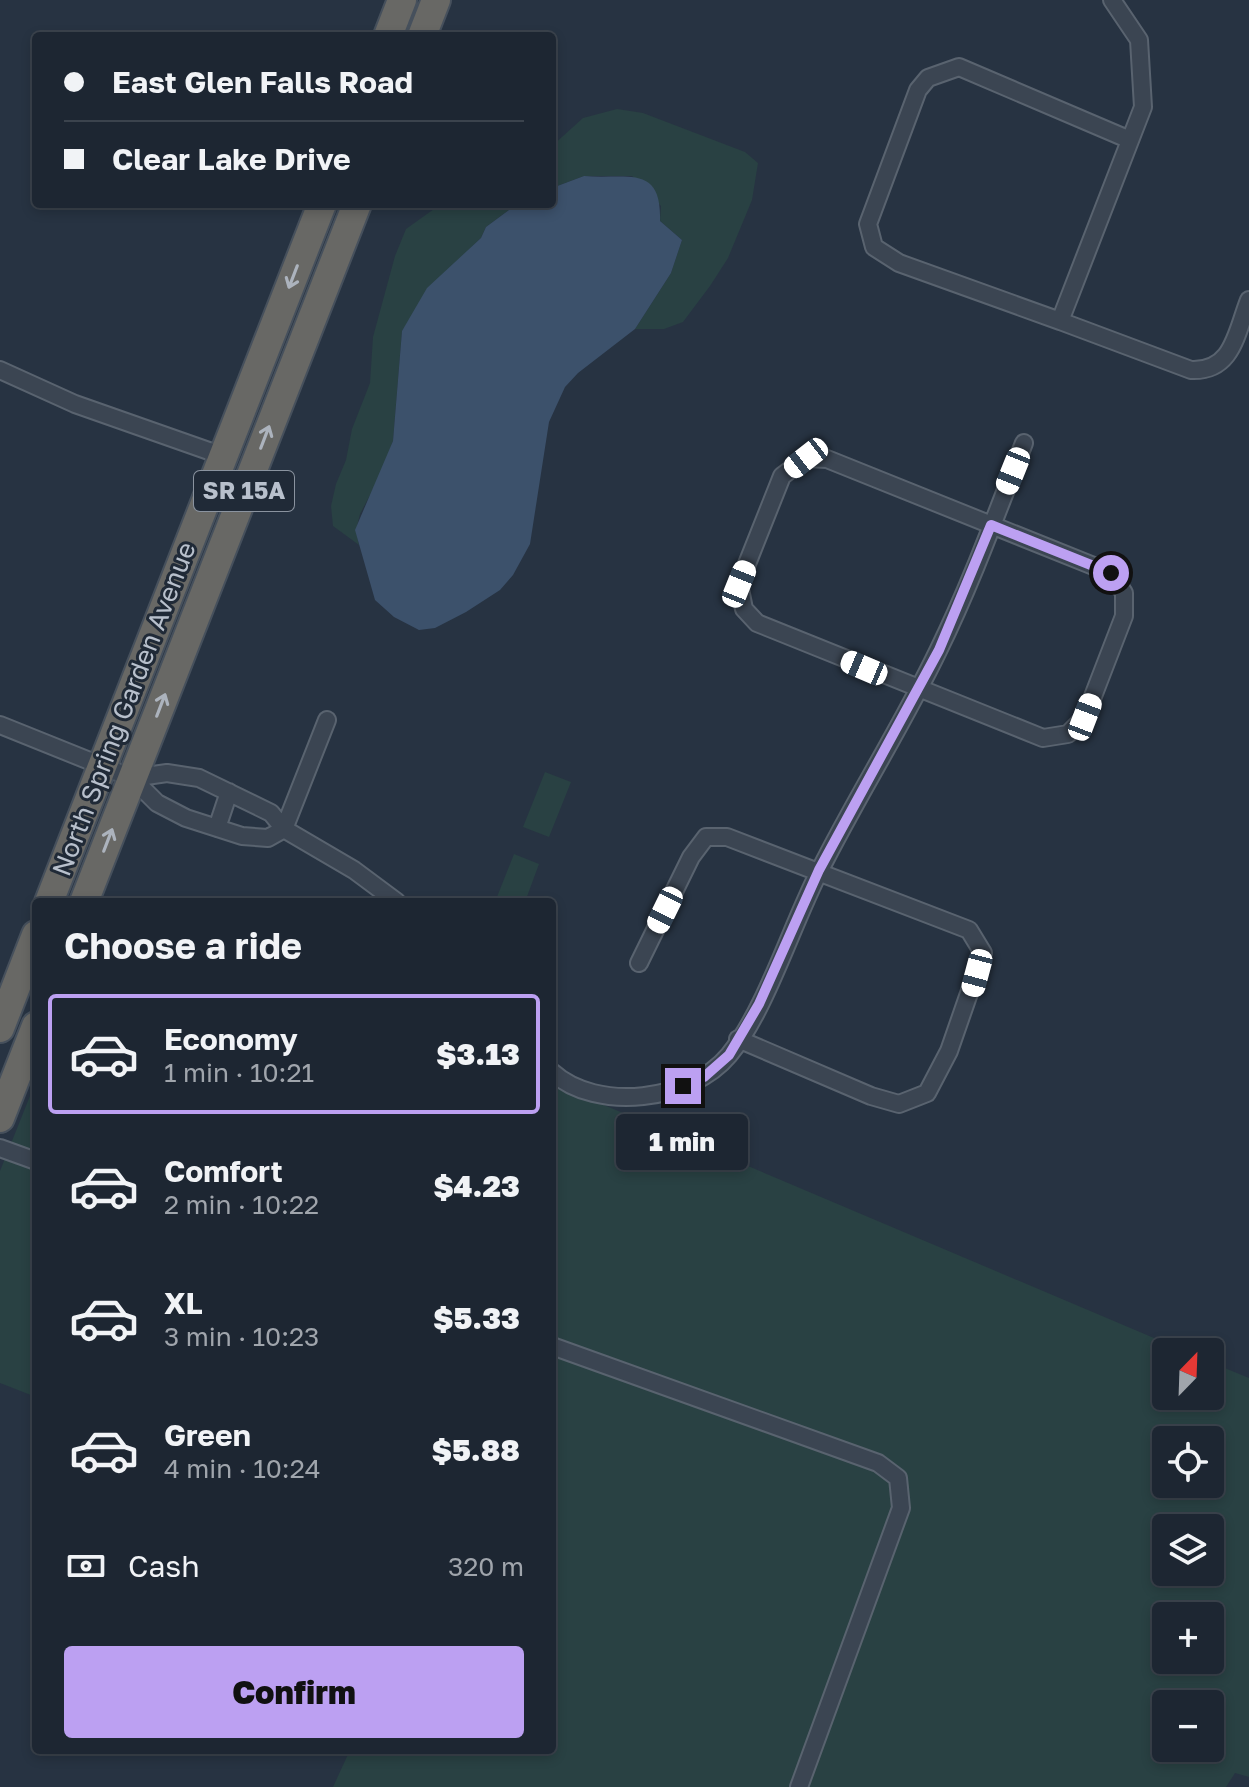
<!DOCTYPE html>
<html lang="en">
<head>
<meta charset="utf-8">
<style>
  :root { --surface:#1d2632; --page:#252e3a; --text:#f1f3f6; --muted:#a0a5ac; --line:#3b434d; --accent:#bca0f2 }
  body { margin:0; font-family:"Golos Text",sans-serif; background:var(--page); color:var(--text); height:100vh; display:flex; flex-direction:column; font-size:30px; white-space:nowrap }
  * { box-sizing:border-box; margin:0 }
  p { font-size:26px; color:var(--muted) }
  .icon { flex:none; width:44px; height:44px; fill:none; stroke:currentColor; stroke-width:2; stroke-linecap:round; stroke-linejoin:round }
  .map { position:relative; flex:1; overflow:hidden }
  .sheet { position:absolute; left:32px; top:898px; width:524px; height:856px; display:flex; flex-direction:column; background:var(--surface); border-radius:8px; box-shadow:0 4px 12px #0003,0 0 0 2px var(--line) }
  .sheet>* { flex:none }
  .banner { position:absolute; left:32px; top:32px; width:524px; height:176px; border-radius:8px; box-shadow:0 4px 12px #0003,0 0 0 2px var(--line); display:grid; align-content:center; height:176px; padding:0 32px; background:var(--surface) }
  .needle { width:52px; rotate:23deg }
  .controls { position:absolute; left:1152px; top:1338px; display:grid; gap:16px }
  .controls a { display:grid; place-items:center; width:72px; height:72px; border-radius:8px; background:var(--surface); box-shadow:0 4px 12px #0003,0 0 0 2px var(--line); font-size:40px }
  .end { position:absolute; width:36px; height:36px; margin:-18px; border:10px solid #bca0f2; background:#111; box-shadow:0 0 0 4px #111 }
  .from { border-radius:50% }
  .bubble { position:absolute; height:56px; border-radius:8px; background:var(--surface); box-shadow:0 4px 12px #0003,0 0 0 2px var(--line); font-size:26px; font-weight:800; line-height:56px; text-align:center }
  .car { position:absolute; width:24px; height:48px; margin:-24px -12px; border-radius:10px; box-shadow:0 0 6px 2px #0007; background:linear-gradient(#fff 24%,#345 0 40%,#fff 0 76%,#345 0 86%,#fff 0) }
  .banner b { display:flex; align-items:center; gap:28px; height:76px; font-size:30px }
  .banner b+b { border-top:2px solid var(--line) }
  .banner i { width:20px; height:20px; background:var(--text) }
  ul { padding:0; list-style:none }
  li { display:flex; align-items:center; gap:24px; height:120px; margin:0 16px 12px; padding:0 16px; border:4px solid transparent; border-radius:8px }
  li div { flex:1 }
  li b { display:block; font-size:30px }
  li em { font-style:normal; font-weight:800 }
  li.current { border-color:var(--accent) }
  li>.icon { width:72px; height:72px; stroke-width:1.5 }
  h2 { padding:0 32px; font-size:36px; line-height:96px }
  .pay { display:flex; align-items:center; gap:20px; height:88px; padding:0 32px; font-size:30px }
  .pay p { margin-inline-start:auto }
  .button { display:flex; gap:16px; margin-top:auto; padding:16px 32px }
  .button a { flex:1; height:92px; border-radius:8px; background:var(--accent); color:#111; font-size:32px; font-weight:800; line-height:92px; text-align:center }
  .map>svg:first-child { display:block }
</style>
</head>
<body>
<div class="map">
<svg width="1249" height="1787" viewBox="0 0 1249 1787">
  <rect width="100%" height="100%" fill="#273342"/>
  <path fill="#294143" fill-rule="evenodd" d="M 617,109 L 643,113 L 745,152 L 758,163 L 752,200 L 728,258 L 710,286 L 683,322 L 664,329 L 635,329 L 671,273 L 682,240 L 660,221 L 661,206 L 632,176 L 584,176 L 552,188 L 552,146 L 583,118 Z
    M 441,204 L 517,204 L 486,227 L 481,238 L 443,275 L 402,331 L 393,441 L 380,476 L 360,514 L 356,530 L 359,545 L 333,526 L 331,506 L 336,484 L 346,460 L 352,429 L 370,383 L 373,337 L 395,256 L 406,229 Z
    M 545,772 L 571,782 L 549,837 L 523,827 Z
    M 514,854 L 539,864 L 525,902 L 495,902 Z
    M 36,1081 L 36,1397 L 0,1383 L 0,1171 Z
    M 552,1083 L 1187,1352 L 1166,1352 L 1166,1396 L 1210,1396 L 1210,1362 L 1249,1378 L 1249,1777 L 1235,1773 L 1226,1787 L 333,1787 L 350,1750 L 552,1750 ZM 1166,1440 L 1210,1440 L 1210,1484 L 1166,1484 ZM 1166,1528 L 1210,1528 L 1210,1572 L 1166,1572 ZM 1166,1616 L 1210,1616 L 1210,1660 L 1166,1660 ZM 1166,1704 L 1210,1704 L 1210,1748 L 1166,1748 Z"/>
  <path fill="#3c516b" d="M 584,176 C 626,180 662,163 660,221 L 682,240 L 671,273 L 635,329 L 578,373 L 565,387 L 549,422 L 530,544 L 513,575 L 500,590 L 466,612 L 435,628 L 419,630 L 394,617 L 375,600 L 355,530 L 393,441 L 402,331 L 427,288 L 481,238 L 486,227 L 517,204 L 552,204 L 552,188 Z"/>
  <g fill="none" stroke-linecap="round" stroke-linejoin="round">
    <g stroke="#59636f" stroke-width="20">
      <path id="minor" d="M 1112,0 L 1139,40 L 1143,107 L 1060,321 L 1191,370 C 1233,372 1236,333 1249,300
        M 1060,321 L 899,263 L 874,247 L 868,224 L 918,90 L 928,78 L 959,67 L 1130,140
        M 0,370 L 75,404 L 223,456
        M 806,458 L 827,459 L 1111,573 L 1124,593 L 1124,616 L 1085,717 L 1068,734 L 1043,738 L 757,623 L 744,609 L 739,584 L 782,476 Z
        M 0,725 L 132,778 L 157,803 L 186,818 L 242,836 L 268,838 L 284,829
        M 132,778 L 167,773 L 199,778 L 271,813 L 284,829 L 354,870 L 397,902
        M 217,828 L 229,792
        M 284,829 L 327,720
        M 639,963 L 691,857 L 706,837 L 727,837 L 969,930 L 983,953 L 949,1051 L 927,1093 L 899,1104 L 871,1096 L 738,1039
        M 552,1072 C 597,1113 691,1101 729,1055 C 766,1010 792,924 820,870 C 857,796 902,726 938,651 C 971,584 997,512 1024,443
        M 0,1148 L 36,1161
        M 552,1346 L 878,1463 L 898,1478 L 901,1508 L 799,1787"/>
    </g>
    <g stroke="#46505c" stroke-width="32">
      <path id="trunk" d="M 388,36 L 402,0
        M 422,36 L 436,0
        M 49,902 L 322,204
        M 84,902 L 357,204
        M 0,1028 L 36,935
        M 0,1118 L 36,1026"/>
    </g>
    <use href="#minor" stroke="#3b4552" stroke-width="16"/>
    <use href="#trunk" stroke="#686865" stroke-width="28"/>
  </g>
  <defs><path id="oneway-shaft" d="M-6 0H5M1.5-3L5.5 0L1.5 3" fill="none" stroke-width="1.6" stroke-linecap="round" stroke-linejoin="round" transform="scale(2)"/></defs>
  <g stroke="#acb3bd">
    <use href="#oneway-shaft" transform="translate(293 277) rotate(111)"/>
    <use href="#oneway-shaft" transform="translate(265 437) rotate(-69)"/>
    <use href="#oneway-shaft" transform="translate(161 705) rotate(-69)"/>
    <use href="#oneway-shaft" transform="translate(108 840) rotate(-69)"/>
  </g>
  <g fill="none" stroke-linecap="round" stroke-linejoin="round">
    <path stroke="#bca0f2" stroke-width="10" d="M 683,1086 L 704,1077 L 729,1055 L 759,1004 L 819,870 L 939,650 L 991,525 L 1111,573"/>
  </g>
  <g text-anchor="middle" stroke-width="6" stroke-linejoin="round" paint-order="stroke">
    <rect fill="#202a37" stroke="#8a939f" stroke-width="2" x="194" y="471" width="100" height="40" rx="6"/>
    <g font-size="24" font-weight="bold" fill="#b8c0cc">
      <text x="244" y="499">SR 15A</text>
    </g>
    <g font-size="26" fill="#b8c0cc" stroke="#202a37">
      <text transform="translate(124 709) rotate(-69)" y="9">North Spring Garden Avenue</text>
    </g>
  </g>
</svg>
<div class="controls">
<a><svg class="needle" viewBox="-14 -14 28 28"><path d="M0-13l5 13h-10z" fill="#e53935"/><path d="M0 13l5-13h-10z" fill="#a0a5ac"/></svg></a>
<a><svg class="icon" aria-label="locate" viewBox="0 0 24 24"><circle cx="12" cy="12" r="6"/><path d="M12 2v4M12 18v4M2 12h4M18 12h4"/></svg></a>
<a><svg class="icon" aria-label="layers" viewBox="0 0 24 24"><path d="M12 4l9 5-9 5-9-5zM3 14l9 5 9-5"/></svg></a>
<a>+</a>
<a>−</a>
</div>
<i class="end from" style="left:1111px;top:573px"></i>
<i class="end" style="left:683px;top:1086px"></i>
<div class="bubble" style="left:616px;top:1114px;width:132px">1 min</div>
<i class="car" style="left:806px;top:458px;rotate:232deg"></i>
<i class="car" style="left:1013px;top:471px;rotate:202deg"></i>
<i class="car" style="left:739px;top:584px;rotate:22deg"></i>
<i class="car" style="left:864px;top:668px;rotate:293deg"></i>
<i class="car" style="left:1085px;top:717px;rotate:21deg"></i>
<i class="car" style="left:665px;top:910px;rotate:206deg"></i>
<i class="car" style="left:977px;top:973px;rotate:195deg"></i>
<div class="banner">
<b><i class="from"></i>East Glen Falls Road</b>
<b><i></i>Clear Lake Drive</b>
</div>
<section class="sheet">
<h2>Choose a ride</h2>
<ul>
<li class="current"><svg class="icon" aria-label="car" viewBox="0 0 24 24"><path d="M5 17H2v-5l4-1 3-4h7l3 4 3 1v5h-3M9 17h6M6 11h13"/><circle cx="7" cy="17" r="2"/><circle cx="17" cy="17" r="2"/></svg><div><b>Economy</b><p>1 min · 10:21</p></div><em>$3.13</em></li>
<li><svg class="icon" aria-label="car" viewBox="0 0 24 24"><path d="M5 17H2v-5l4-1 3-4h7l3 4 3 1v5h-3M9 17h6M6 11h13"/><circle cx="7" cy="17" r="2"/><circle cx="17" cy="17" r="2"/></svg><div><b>Comfort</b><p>2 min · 10:22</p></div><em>$4.23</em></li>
<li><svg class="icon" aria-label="car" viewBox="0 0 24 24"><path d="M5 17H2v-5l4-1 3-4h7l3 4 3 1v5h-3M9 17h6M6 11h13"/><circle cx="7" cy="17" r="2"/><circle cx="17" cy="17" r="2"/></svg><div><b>XL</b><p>3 min · 10:23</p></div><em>$5.33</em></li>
<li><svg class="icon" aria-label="car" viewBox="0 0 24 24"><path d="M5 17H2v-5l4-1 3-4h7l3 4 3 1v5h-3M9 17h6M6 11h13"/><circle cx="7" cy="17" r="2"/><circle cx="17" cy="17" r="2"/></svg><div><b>Green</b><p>4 min · 10:24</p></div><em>$5.88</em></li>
</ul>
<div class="pay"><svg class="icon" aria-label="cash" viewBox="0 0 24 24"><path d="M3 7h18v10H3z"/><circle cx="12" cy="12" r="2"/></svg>Cash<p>320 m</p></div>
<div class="button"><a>Confirm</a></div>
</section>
</div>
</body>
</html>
